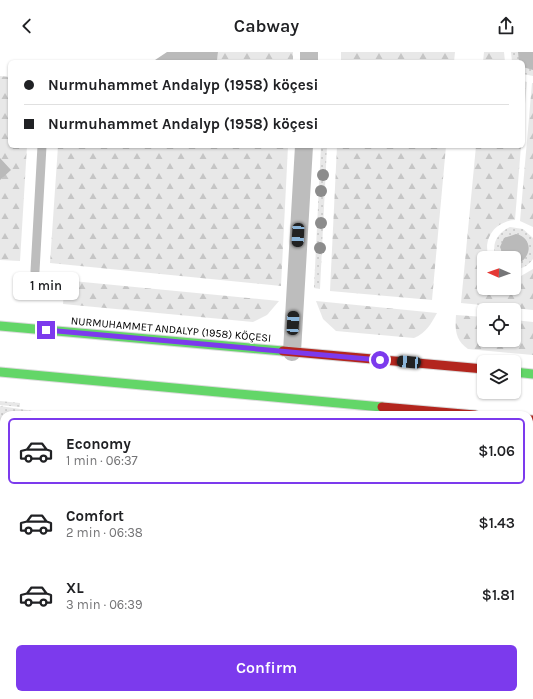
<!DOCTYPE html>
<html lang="en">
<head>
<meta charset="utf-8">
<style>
  :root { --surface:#fff; --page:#f6f6f6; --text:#202124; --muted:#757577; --line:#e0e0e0; --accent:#7c3aed }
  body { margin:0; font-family:Karla,sans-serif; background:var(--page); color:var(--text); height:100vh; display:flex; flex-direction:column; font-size:15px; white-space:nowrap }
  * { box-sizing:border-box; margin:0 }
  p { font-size:13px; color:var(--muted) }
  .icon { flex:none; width:22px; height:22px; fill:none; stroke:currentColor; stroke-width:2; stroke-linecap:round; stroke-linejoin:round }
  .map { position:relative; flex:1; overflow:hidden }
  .panel { position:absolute; left:0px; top:359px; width:533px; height:288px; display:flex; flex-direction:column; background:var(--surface); border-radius:12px 12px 0 0; box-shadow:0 1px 3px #0004 }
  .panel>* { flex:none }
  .hud { position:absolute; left:8px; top:8px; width:517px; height:88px; border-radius:6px; box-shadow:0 1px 3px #0004; display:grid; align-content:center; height:88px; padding:0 16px; background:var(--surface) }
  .needle { width:26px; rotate:272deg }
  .tools { position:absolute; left:477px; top:199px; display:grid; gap:8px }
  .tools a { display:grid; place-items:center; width:44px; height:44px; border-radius:6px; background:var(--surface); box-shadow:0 1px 3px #0004; font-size:20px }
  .end { position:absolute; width:18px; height:18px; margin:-9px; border:5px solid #7c3aed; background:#fff; box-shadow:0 0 0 2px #fff }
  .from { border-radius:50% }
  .bubble { position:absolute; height:28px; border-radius:6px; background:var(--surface); box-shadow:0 1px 3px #0004; font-size:13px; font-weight:600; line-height:28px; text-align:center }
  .car { position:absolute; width:12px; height:24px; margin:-12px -6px; border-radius:5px; box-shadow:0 0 3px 1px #0007; background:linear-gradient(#222 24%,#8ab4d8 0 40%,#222 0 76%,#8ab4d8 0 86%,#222 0) }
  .hud b { display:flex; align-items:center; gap:14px; height:38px; font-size:15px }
  .hud b+b { border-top:1px solid var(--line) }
  .hud i { width:10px; height:10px; background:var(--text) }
  ul { padding:7px 0 0; list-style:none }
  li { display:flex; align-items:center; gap:12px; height:66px; margin:0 8px 6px; padding:0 8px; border:2px solid transparent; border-radius:6px }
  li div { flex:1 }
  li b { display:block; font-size:15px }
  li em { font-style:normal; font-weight:600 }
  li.current { border-color:var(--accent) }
  li>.icon { width:36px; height:36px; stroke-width:1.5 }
  .action { display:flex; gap:8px; margin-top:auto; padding:8px 16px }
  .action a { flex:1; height:46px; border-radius:6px; background:var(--accent); color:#fff; font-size:16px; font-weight:600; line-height:46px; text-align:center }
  header { display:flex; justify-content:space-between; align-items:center; height:52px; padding:0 16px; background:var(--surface); font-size:18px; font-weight:600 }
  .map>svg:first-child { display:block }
</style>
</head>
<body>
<header><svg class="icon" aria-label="back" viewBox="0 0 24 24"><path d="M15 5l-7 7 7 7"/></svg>Cabway<svg class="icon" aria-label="share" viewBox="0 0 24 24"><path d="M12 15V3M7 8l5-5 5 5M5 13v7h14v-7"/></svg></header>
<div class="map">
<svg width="533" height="647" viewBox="0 0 533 647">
  <defs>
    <pattern id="green-dots" width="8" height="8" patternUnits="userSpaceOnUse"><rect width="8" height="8" fill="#e8e8e8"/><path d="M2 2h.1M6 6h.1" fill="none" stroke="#c5c5c5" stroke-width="1.8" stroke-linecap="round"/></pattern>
    <pattern id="forest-firs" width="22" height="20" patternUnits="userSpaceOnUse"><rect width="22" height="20" fill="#e8e8e8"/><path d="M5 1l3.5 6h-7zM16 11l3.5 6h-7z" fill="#c5c5c5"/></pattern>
  </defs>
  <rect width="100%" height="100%" fill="#fff"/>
  <path fill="url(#green-dots)" d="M 511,0 L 533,0 L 533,24 L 523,22 L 523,10 L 512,10 Z
    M 321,94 L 327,94 L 320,237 L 314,236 Z
    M 510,175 L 523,177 L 533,186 L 533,207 C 528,214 522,217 514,217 L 514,206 L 496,206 C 491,192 497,181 510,175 Z
    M 0,349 L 20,351 L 20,355 L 0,353 Z
    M 0,354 L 60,363 L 4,363 L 4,643 L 529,643 L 529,403 L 533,403 L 533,647 L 0,647 Z"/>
  <path fill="url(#forest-firs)" d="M 218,0 L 293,0 L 293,10 L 205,10 L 205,8 L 217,9 Z
    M 341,0 L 455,0 L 454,10 L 341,10 Z
    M 484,0 L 504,0 L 505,10 L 483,10 Z
    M 0,24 L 10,25 L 10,94 L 27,94 L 20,209 L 0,208 Z
    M 523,29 L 527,30 L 523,74 Z
    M 532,31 L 533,31 L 533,175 L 520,169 Z
    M 58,94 L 288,94 L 281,234 L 50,211 Z
    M 337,94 L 446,94 L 432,248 L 330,239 Z
    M 476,94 L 521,94 L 515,168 C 495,169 482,187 489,206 L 484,206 L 484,236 L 514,236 L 514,224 L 521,224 L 533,217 L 533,258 L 461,251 Z
    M 52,227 L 279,249 L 267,263 L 253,270 L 63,252 L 64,241 L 60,241 Z
    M 316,249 L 437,261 C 431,272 426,281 414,286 L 336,279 L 323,267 Z
    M 456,263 L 484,265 L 484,288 L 514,288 L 514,268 L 533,270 L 533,303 L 468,297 C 455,288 455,277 456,263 Z
    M 0,556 L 4,557 L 4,643 L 529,643 L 529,604 L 533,604 L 533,647 L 0,647 Z"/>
  <path fill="#bababa" d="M 167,0 L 218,0 L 217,9 L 152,10 Z
    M 518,0 L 533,0 L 533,18 L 523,15 L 523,10 L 519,10 Z
    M 0,106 L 11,118 L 0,128 Z
    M 516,182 C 530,185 533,200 522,209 L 514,211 L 514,206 L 504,206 L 500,195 L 504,186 Z
    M 0,471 L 4,472 L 4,521 L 0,520 Z
    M 529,544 L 533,544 L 533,579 L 529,578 Z"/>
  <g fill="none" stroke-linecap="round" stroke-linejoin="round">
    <g stroke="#dbdbdb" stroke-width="11">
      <path id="fast" d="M 0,274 L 283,299
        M 0,320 L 382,355
        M 514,320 L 533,322"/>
    </g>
    <g stroke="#dbdbdb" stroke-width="11">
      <path id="jam" d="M 283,299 L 484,317
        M 382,355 L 475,363
        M 529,368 L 533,368"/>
    </g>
    <path stroke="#bdbdbd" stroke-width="9" d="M 35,219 L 42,94"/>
    <path stroke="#bdbdbd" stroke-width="18" d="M 309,10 L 309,0
      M 292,300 L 304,94"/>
    <use href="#fast" stroke="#63d668" stroke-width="9"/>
    <use href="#jam" stroke="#b3261e" stroke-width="9"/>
  </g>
  <g fill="#8c8c8c">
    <circle cx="323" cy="123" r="6"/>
    <circle cx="321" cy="139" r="6"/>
    <circle cx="321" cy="171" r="6"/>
    <circle cx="320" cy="196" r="6"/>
  </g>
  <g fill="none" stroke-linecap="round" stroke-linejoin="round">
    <path stroke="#7c3aed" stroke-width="5" d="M 46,278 L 380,308"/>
  </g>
  <g text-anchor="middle" stroke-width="3" stroke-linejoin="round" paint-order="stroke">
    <g font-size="11" fill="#000" stroke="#fff">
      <text transform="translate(171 277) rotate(5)" y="4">NURMUHAMMET ANDALYP (1958) KÖÇESI</text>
    </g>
  </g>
</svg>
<div class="tools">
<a><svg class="needle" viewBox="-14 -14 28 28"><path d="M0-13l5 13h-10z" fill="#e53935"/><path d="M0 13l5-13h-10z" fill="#757577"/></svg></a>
<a><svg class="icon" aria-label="locate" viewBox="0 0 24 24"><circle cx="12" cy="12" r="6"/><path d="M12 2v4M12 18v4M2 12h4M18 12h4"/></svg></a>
<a><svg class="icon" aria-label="layers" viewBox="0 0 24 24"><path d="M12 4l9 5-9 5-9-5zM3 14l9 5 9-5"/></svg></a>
</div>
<i class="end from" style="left:380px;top:308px"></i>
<i class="end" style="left:46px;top:278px"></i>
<div class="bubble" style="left:13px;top:220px;width:66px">1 min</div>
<i class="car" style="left:298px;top:183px;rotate:183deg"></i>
<i class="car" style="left:293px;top:271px;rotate:3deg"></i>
<i class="car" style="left:409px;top:310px;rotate:275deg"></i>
<div class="hud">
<b><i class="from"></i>Nurmuhammet Andalyp (1958) köçesi</b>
<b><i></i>Nurmuhammet Andalyp (1958) köçesi</b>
</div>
<section class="panel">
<ul>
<li class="current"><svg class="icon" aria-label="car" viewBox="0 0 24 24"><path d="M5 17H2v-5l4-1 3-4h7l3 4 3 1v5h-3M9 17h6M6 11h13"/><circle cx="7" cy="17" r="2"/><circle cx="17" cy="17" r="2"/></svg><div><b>Economy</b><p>1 min · 06:37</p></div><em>$1.06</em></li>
<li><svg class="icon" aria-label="car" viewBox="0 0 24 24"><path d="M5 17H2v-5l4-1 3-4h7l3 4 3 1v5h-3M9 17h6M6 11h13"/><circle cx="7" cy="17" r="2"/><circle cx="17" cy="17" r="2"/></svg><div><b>Comfort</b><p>2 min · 06:38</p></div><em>$1.43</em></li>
<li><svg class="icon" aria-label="car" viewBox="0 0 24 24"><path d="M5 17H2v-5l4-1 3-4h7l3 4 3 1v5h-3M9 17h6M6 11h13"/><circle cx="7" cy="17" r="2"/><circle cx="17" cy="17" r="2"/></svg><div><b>XL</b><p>3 min · 06:39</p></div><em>$1.81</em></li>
</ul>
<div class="action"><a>Confirm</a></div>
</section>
</div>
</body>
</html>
